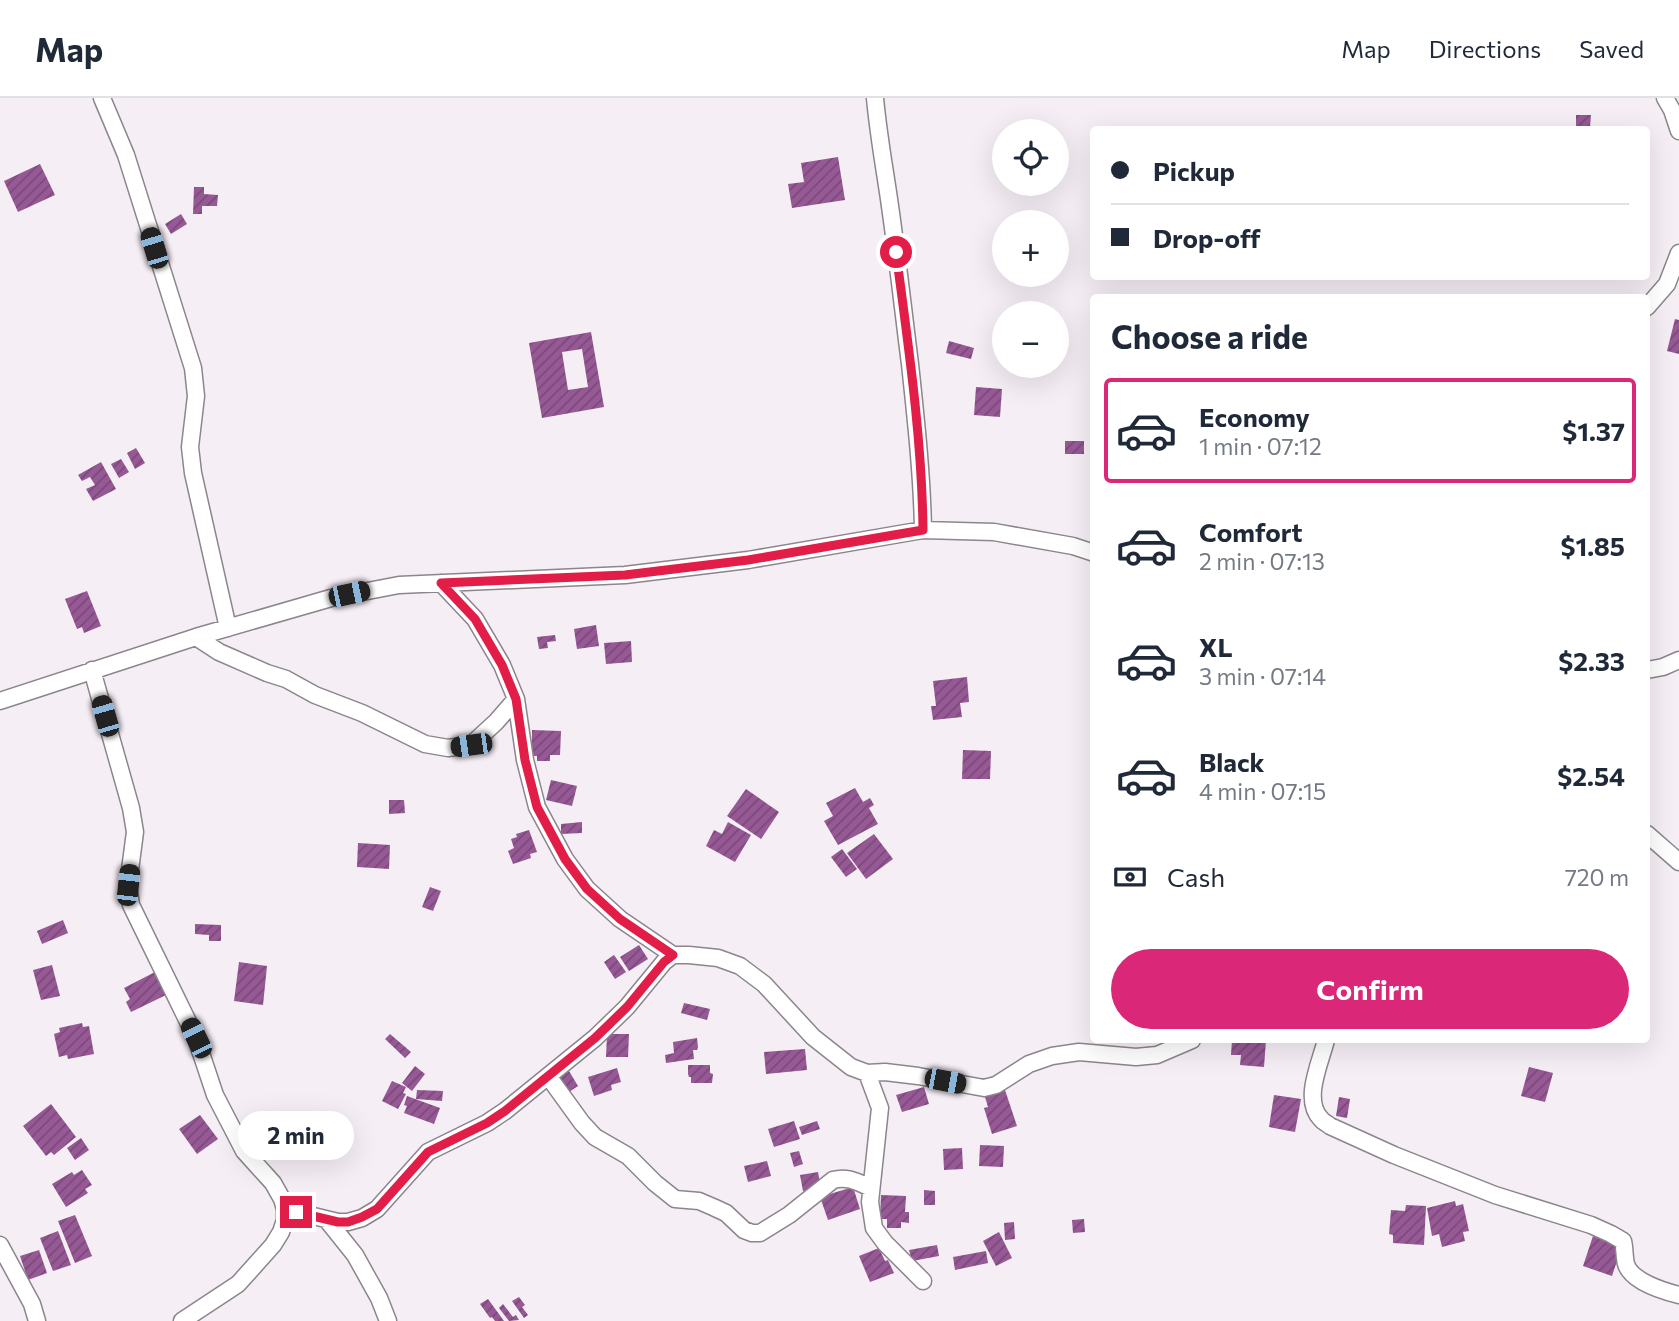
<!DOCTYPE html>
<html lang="en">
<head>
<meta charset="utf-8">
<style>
  :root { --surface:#fff; --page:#f6f6f7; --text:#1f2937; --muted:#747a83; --line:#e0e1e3; --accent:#db2777 }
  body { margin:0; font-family:Commissioner,sans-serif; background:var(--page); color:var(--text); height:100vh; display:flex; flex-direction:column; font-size:26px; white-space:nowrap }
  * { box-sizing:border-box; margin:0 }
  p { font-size:23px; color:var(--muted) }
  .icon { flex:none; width:38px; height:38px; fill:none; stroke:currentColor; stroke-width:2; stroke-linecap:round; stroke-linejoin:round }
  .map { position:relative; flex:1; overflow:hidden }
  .drawer { position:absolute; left:1090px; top:196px; width:560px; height:749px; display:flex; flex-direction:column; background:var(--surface); border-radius:7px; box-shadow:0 7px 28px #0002 }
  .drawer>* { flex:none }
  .banner { position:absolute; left:1090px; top:28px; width:560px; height:154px; border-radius:7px; box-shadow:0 7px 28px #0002; display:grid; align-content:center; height:154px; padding:0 21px; background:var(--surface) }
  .controls { position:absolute; left:992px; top:21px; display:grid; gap:14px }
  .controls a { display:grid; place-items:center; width:77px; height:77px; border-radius:50%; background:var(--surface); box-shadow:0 7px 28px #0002; font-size:35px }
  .end { position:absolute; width:32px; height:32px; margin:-16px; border:9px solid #e11d48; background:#fff; box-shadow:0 0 0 4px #fff }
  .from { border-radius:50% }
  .bubble { position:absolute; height:49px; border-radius:24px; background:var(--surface); box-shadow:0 7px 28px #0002; font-size:23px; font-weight:700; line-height:49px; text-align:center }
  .car { position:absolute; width:21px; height:42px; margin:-21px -10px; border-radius:9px; box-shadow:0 0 5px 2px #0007; background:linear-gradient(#222 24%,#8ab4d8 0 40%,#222 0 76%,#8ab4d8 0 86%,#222 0) }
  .banner b { display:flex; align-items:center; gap:24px; height:66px; font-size:26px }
  .banner b+b { border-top:2px solid var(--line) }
  .banner i { width:18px; height:18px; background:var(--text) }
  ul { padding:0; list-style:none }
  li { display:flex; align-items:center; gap:21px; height:105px; margin:0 14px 10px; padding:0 7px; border:4px solid transparent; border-radius:7px }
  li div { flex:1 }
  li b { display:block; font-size:26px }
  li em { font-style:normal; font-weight:700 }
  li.active { border-color:var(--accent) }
  li>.icon { width:63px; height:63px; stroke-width:1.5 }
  h2 { padding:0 21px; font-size:32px; line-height:84px }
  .pay { display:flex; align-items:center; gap:18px; height:77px; padding:0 21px; font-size:26px }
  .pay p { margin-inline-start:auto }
  .action { display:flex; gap:14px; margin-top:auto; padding:14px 21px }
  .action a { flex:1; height:80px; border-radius:42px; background:var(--accent); color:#fff; font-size:28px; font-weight:700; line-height:80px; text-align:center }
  header { display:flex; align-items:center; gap:42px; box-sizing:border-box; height:98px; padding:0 35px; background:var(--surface); border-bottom:2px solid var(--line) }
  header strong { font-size:33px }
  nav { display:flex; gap:38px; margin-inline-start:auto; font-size:24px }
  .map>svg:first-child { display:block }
</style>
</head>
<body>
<header>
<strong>Map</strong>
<nav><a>Map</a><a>Directions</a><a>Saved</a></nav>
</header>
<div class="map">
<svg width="1679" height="1223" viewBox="0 0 1679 1223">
  <defs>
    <pattern id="building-hatch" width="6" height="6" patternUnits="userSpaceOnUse" patternTransform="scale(1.75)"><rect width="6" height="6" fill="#965995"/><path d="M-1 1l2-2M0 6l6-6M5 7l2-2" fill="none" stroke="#7a4979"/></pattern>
  </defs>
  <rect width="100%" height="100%" fill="#f6eef5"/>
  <path fill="url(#building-hatch)" fill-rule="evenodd" d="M 1576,17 L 1591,17 L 1590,29 L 1576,29 Z
    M 838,59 L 845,102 L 792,110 L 788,86 L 804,84 L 801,65 Z
    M 40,66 L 55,97 L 18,114 L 4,83 Z
    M 194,89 L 204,89 L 204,96 L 218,97 L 217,108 L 202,108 L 202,116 L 193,116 Z
    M 181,116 L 187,126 L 171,136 L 165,126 Z
    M 1675,221 L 1679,222 L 1679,256 L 1667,253 Z
    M 591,234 L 604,309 L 542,320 L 529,245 ZM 582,251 L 588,289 L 568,292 L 562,254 Z
    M 949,243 L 974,250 L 971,261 L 946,255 Z
    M 976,289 L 1002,291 L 1000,319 L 974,317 Z
    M 1065,343 L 1084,343 L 1084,356 L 1065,356 Z
    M 136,350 L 145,365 L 135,371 L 127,355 Z
    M 121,361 L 129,374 L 119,380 L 111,366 Z
    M 101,364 L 116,391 L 93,403 L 86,391 L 95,387 L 90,379 L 82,383 L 78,377 Z
    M 87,493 L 101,528 L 84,535 L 82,529 L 77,531 L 65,501 Z
    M 596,527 L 599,548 L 577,551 L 574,531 Z
    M 555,537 L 556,543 L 547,544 L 548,550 L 539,551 L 537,539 Z
    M 631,543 L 632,564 L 606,566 L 604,545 Z
    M 967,579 L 969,604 L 960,605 L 962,619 L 933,622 L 931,608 L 936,608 L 933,583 Z
    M 532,632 L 561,633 L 560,657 L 550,657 L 550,663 L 537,663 L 537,658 L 532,658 Z
    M 963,652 L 991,653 L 990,681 L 962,681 Z
    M 551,682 L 577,688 L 572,708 L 546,702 Z
    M 855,690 L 863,704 L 870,700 L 874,707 L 869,710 L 878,726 L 838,747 L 824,723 L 833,718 L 826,705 Z
    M 746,691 L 779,714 L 761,741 L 727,718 Z
    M 389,702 L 404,702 L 405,715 L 389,716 Z
    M 582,724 L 582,735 L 561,736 L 561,726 Z
    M 728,724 L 751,737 L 735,764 L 706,748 L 714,732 L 722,736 Z
    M 529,732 L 537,754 L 530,756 L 531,760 L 513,766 L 508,753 L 514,750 L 511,741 L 517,739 L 516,736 Z
    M 874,736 L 893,761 L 866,781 L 847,755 Z
    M 358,745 L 390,747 L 389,771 L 357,769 Z
    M 842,751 L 857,771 L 846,779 L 831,759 Z
    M 430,789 L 441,793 L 433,813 L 422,809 Z
    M 63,822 L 68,835 L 42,846 L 37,833 Z
    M 195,826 L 221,827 L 221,843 L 209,843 L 209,837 L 195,836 Z
    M 639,847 L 648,861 L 629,873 L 620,859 Z
    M 614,857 L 626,874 L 615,881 L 604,864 Z
    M 239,864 L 267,868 L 263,907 L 234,903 Z
    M 52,867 L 60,898 L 41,902 L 33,872 Z
    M 155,874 L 166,897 L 131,914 L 126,904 L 130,901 L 124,890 Z
    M 684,905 L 710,911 L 707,922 L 681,915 Z
    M 82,925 L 83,929 L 89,928 L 94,956 L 68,961 L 67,957 L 59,959 L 54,936 L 60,934 L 59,930 Z
    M 390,936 L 411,954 L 405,960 L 385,941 Z
    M 607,936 L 629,936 L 628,959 L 606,959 Z
    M 697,940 L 698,949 L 697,952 L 693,952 L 694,961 L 666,965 L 665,957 L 674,955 L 673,944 Z
    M 1232,942 L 1266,942 L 1264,969 L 1240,967 L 1241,957 L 1231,957 Z
    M 805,951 L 807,972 L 766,976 L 764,954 Z
    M 688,967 L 710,967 L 710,975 L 713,976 L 712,985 L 691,985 L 691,979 L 689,979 L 688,976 Z
    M 415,968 L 425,976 L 412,993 L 402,985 Z
    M 1529,969 L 1553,975 L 1545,1004 L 1521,998 Z
    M 617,970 L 621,984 L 611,987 L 612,992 L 594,998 L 588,979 Z
    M 569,973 L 578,988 L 566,996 L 556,982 Z
    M 392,983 L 406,989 L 403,995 L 406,996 L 398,1011 L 382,1003 Z
    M 924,989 L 929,1006 L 902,1014 L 896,997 Z
    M 417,992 L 443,993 L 442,1003 L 416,1001 Z
    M 1005,992 L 1017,1028 L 992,1036 L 984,1010 L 988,1009 L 985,999 Z
    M 1274,997 L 1301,1001 L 1295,1034 L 1269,1029 Z
    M 407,998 L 440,1010 L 434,1026 L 404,1015 L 407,1008 L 404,1007 Z
    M 1339,999 L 1350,1001 L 1347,1020 L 1336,1018 Z
    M 51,1006 L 76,1039 L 54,1057 L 51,1054 L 46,1058 L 23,1028 Z
    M 200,1017 L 218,1041 L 197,1056 L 179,1031 Z
    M 794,1023 L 800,1041 L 774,1049 L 768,1031 Z
    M 817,1023 L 820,1031 L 802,1037 L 799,1029 Z
    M 81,1040 L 89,1052 L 75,1062 L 67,1050 Z
    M 980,1047 L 1004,1048 L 1003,1069 L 979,1068 Z
    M 962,1050 L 963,1071 L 944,1072 L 943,1051 Z
    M 799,1053 L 803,1066 L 794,1069 L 790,1055 Z
    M 767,1063 L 771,1078 L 748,1084 L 744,1068 Z
    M 82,1072 L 92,1087 L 85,1091 L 88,1095 L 66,1109 L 52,1086 L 72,1074 L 74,1077 Z
    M 818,1074 L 821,1090 L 803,1093 L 800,1077 Z
    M 853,1089 L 860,1111 L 828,1122 L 820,1099 Z
    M 924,1092 L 935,1093 L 935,1107 L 924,1107 Z
    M 881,1097 L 906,1098 L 905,1114 L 909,1114 L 909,1125 L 901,1124 L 901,1130 L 887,1130 L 887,1121 L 880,1121 Z
    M 1455,1103 L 1456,1108 L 1463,1106 L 1469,1133 L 1463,1134 L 1465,1143 L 1442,1149 L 1439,1136 L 1432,1138 L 1427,1110 Z
    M 1406,1107 L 1426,1108 L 1424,1147 L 1393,1145 L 1393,1137 L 1389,1136 L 1391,1112 L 1405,1113 Z
    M 75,1117 L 92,1158 L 75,1165 L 58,1123 Z
    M 1084,1121 L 1085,1134 L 1073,1135 L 1072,1122 Z
    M 1014,1124 L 1015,1141 L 1005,1142 L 1004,1125 Z
    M 58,1133 L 71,1167 L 53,1173 L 40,1140 Z
    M 999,1134 L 1012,1160 L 996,1168 L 983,1143 Z
    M 1593,1138 L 1622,1148 L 1612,1178 L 1583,1168 Z
    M 937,1147 L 939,1158 L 912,1163 L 909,1152 Z
    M 879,1150 L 885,1163 L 888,1162 L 894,1175 L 870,1184 L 859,1158 Z
    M 39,1152 L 47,1175 L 28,1182 L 20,1158 Z
    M 986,1153 L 988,1165 L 955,1172 L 953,1159 Z
    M 519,1199 L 525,1207 L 522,1209 L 528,1217 L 524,1220 L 512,1203 Z
    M 488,1201 L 504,1223 L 495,1223 L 492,1219 L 490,1220 L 480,1206 Z
    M 503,1206 L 513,1219 L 516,1217 L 519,1222 L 509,1223 L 499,1210 Z"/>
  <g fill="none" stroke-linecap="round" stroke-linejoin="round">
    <g stroke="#8c858c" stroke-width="19">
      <path id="street" d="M 102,0 L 126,57 L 193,270 L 196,298 L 190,349 L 193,375 L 228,530
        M 875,0 C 878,34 884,67 889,101 C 897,156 903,211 910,266 C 916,322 922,377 923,432
        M 1665,0 L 1672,12 L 1679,33
        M 1647,209 L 1667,186 L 1679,155
        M 441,485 L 475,521 L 502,567 L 516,601 L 525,662 L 537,709 L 565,761 L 587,791 L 620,821 L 673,857
        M 196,539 L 219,554 L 267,575 L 286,581 L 315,597 L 362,615 L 425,646 L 448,650 L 471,647 L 496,624 L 516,601
        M 92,572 L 131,710 L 135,734 L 128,787 L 131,807 L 196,940 L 215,997 L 244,1053 L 273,1085 L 282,1101 L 285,1111 L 285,1122 L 281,1134 L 273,1147 L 238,1186 L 182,1223
        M 1647,572 L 1663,569 L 1679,562
        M 0,603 L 196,539 L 331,500 L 399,487 L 625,477 L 748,462 L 923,432 L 994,434 L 1073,448 L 1094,455
        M 1647,736 L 1679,764
        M 1326,942 C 1321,963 1302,1002 1321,1021 C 1323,1024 1327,1025 1330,1028 L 1394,1057 L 1495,1097 L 1591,1127 L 1611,1136 L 1623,1143 C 1625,1151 1624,1158 1626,1166 C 1631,1183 1663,1193 1679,1197
        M 867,975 L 880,1010 L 870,1104 L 874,1130 L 885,1145 L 923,1183
        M 548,978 L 582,1025 L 595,1039 L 628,1058 L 655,1085 L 675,1101 L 699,1103 L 713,1109 L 726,1115 L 744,1132 L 752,1135 L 760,1135 L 789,1117 L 833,1082 C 848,1078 857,1084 871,1090
        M 282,1101 L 297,1114 L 338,1124 L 348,1124 L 362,1120 L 377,1111 L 428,1054 L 487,1025 L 505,1013 L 595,940 L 627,909 L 664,864 L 673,857 L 689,857 L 718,860 L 740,868 L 764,886 L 813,939 L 851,969 L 867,975 L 885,974 L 918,978 L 984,990 L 996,987 L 1029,966 L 1052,958 L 1079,954 L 1136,959 L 1157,957 L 1192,942
        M 327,1122 L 355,1157 L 379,1200 L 388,1223
        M 0,1147 L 32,1206 L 37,1223"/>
    </g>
    <use href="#street" stroke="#fff" stroke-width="16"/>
  </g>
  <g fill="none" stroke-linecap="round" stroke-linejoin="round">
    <path stroke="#e11d48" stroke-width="9" d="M 296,1114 L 338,1124 L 348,1124 L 362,1119 L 377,1111 L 428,1054 L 487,1025 L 505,1013 L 595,940 L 627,909 L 664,864 L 673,857 L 620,821 L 587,791 L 565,761 L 537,709 L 525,662 L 516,601 L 502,567 L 475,521 L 441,485 L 625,477 L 748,462 L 923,432 C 922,339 908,246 896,154"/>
  </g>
</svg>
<div class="controls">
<a><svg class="icon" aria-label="locate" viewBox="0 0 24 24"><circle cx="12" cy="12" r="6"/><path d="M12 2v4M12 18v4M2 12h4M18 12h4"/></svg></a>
<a>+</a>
<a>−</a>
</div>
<i class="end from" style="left:896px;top:154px"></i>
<i class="end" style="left:296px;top:1114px"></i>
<div class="bubble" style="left:238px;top:1013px;width:116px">2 min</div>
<i class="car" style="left:154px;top:150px;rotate:343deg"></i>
<i class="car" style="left:349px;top:496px;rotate:78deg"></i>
<i class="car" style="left:105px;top:618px;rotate:344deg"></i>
<i class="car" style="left:471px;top:647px;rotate:262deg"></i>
<i class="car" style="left:128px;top:787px;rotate:6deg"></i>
<i class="car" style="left:196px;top:940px;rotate:334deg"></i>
<i class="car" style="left:945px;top:983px;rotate:101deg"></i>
<div class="banner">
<b><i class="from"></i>Pickup</b>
<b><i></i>Drop-off</b>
</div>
<section class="drawer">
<h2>Choose a ride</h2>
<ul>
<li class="active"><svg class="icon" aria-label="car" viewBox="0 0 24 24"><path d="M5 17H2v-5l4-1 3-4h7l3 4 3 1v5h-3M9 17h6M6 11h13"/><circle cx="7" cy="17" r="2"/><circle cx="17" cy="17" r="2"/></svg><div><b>Economy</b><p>1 min · 07:12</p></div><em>$1.37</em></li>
<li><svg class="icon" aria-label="car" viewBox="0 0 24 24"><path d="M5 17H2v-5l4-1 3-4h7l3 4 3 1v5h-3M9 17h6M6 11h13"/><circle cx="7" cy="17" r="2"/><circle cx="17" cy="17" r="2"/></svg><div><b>Comfort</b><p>2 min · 07:13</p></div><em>$1.85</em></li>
<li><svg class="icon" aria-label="car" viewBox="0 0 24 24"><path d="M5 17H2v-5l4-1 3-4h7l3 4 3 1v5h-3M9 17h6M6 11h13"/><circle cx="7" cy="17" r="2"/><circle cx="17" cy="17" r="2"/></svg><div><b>XL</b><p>3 min · 07:14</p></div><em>$2.33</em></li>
<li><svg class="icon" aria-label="car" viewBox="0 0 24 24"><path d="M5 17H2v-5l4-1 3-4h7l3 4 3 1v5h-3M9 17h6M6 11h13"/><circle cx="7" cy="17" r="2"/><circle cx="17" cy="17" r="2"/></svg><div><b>Black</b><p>4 min · 07:15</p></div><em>$2.54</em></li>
</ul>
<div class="pay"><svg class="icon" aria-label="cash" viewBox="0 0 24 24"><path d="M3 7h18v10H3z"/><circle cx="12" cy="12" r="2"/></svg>Cash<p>720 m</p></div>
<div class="action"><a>Confirm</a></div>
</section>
</div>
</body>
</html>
